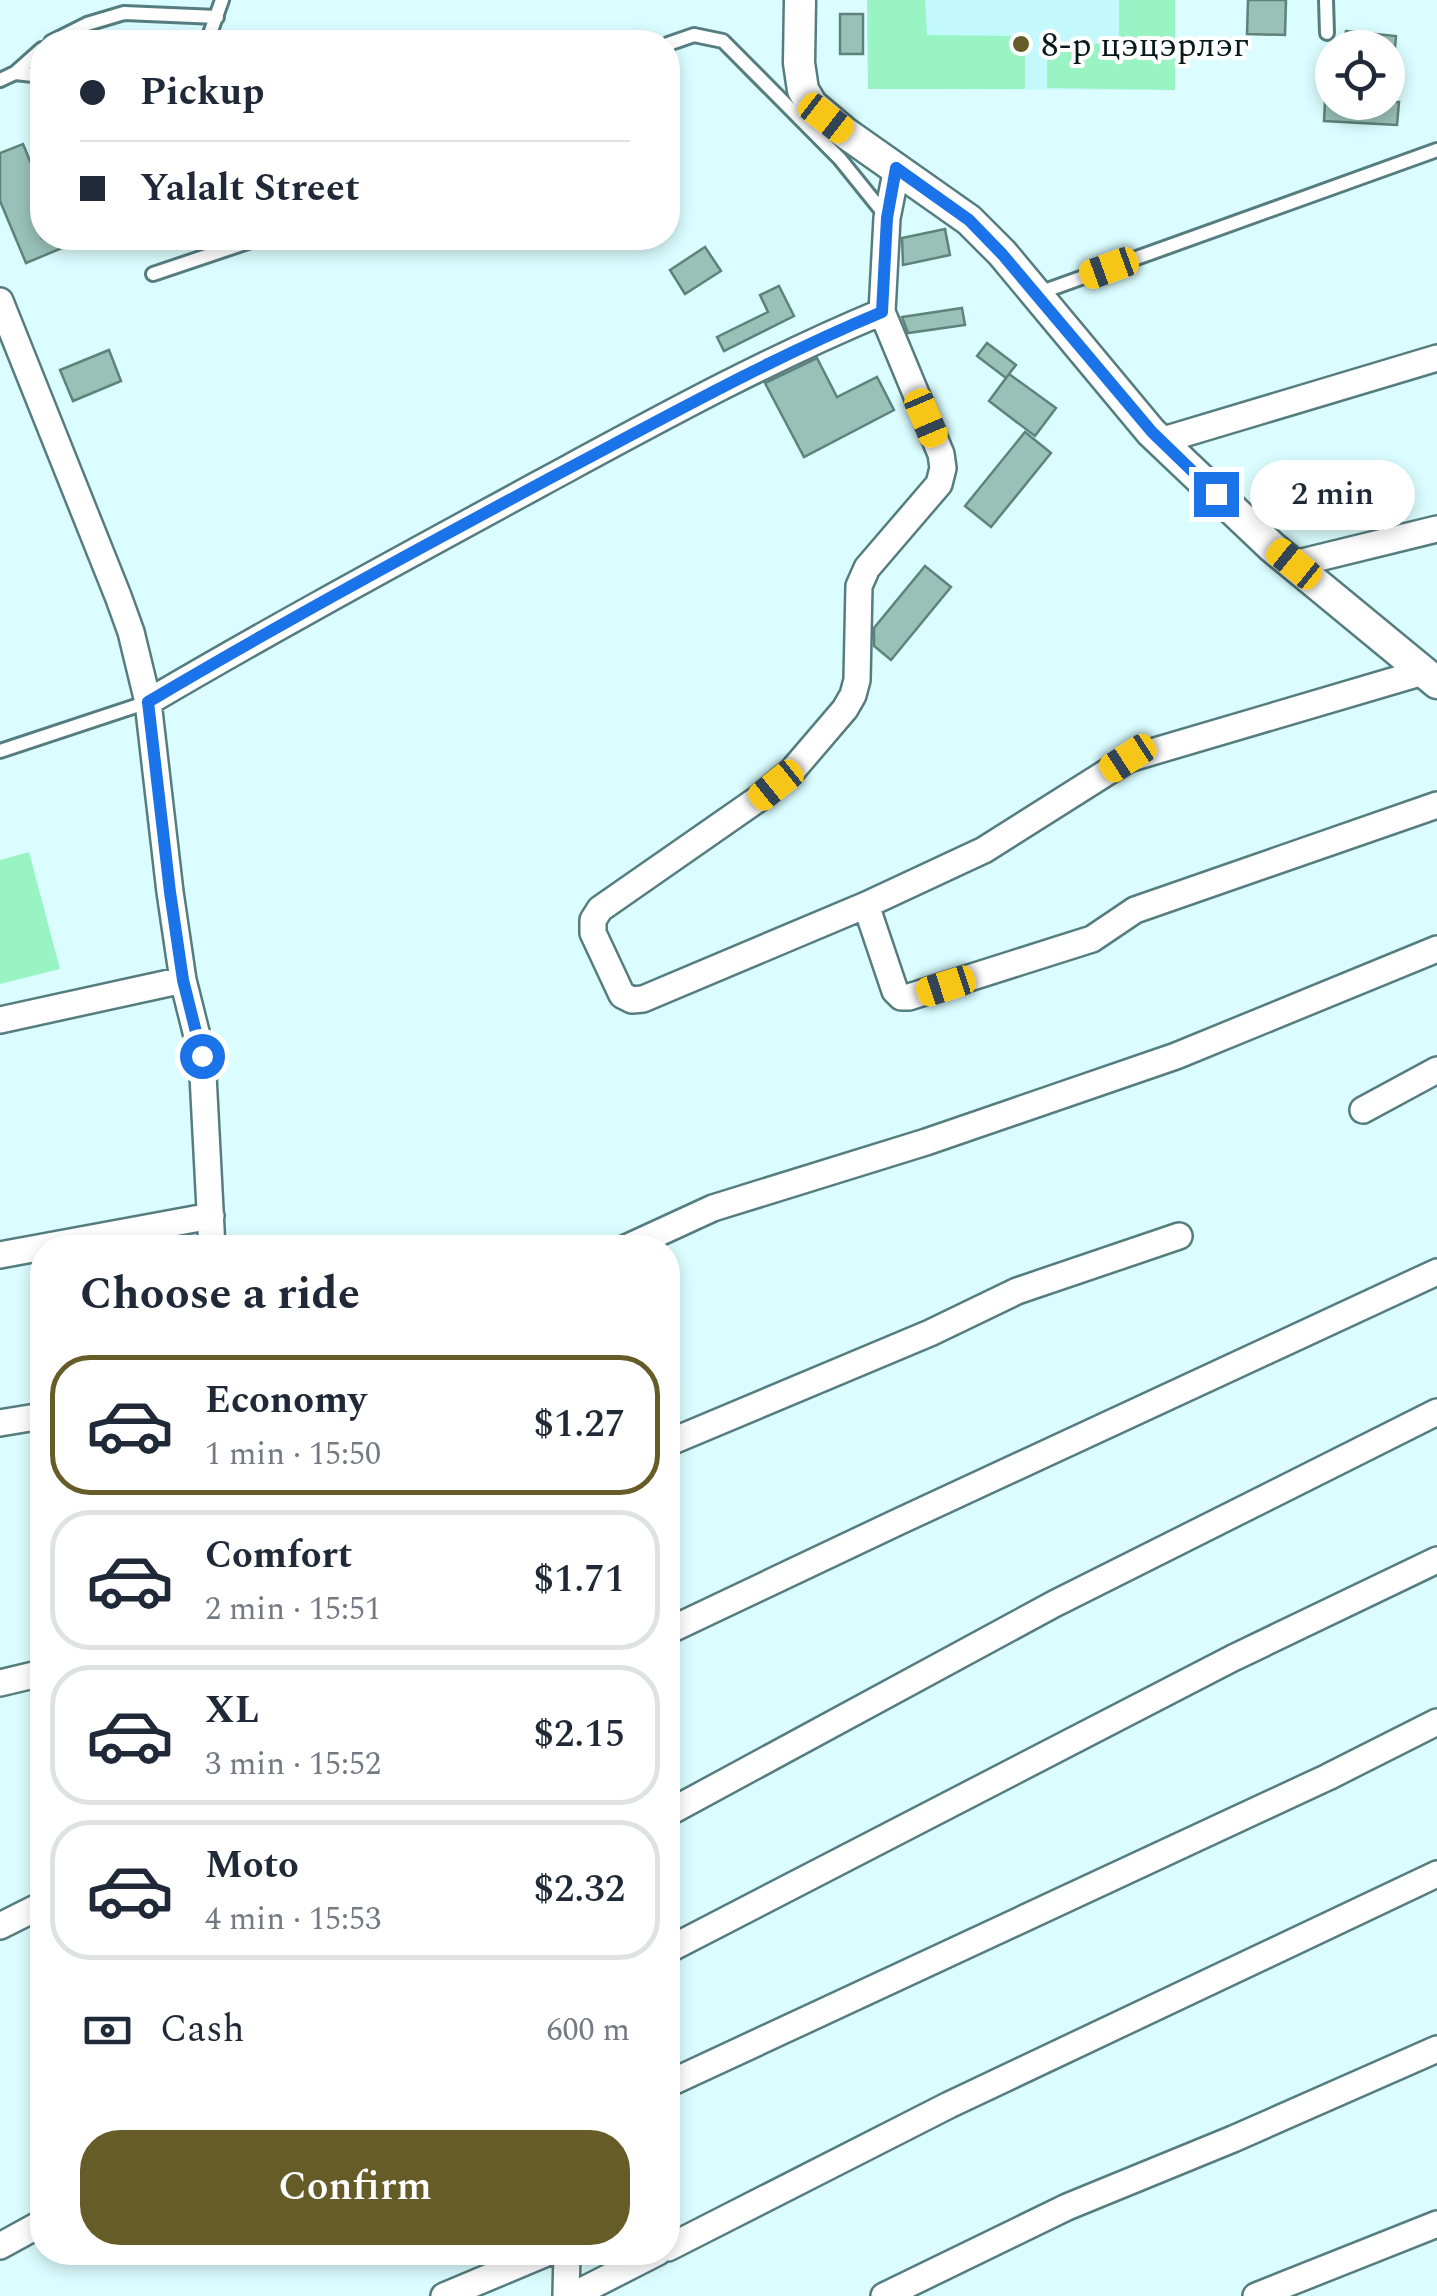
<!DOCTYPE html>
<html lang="en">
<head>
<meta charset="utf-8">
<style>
  :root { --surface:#fff; --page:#f2f2f3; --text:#1f2937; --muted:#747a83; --line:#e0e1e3; --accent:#655c28 }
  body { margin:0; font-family:Spectral,serif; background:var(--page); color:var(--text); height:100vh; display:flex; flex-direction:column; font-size:38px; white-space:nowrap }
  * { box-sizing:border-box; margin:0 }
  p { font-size:32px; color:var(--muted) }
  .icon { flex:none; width:55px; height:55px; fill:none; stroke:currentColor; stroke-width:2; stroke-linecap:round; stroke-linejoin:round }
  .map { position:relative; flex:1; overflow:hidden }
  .side { position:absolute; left:30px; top:1235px; width:650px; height:1030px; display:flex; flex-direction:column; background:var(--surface); border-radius:40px; box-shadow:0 5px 15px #0003 }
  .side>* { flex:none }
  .guide { position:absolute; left:30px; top:30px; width:650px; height:220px; border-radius:40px; box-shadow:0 5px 15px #0003; display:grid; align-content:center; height:220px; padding:0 50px; background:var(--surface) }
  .controls { position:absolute; left:1315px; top:30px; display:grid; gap:20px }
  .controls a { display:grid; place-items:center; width:90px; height:90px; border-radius:50%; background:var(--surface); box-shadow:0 5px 15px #0003; font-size:50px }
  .end { position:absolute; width:45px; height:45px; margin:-22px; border:12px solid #1a73e8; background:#fff; box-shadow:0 0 0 5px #fff }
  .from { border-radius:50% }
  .bubble { position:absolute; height:70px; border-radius:35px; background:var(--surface); box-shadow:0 5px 15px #0003; font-size:32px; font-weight:600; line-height:70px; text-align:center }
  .car { position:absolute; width:30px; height:60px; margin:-30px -15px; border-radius:12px; box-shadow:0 0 8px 2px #0007; background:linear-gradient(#f5c518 24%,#345 0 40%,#f5c518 0 76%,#345 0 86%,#f5c518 0) }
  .guide b { display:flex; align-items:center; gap:35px; height:95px; font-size:38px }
  .guide b+b { border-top:2px solid var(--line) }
  .guide i { width:25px; height:25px; background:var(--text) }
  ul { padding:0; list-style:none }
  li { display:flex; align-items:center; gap:30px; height:140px; margin:0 20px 15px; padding:0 30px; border:5px solid var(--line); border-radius:40px }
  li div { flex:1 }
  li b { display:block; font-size:38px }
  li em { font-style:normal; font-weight:600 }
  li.current { border-color:var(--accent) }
  li>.icon { width:90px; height:90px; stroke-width:1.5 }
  h2 { padding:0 50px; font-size:45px; line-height:120px }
  .pay { display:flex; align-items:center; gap:25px; height:110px; padding:0 50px; font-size:38px }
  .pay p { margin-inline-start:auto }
  .cta { display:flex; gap:20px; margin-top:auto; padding:20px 50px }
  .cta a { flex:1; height:115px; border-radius:40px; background:var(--accent); color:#fff; font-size:40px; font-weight:600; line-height:115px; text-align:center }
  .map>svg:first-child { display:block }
</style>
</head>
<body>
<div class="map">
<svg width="1437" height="2296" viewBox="0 0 1437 2296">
  <rect width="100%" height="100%" fill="#dbfdff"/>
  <path fill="#c3f9fc" d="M 867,0 L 1174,0 L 1175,90 L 868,89 Z"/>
  <path fill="#99f4c4" d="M 867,0 L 925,0 L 927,35 L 1025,36 L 1025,89 L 868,89 Z
    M 1119,0 L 1175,0 L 1175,90 L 1047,88 L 1047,43 L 1119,44 Z
    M 29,852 L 60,969 L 0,984 L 0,860 Z"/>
  <path fill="#99c1b8" stroke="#5d837b" stroke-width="2.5" d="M 1248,0 L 1286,0 L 1285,35 L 1247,34 Z
    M 840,14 L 863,14 L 863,54 L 840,54 Z
    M 1346,31 L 1396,36 L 1395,48 L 1344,48 Z
    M 1325,102 L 1399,102 L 1397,125 L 1324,121 Z
    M 23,144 L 42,190 L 42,238 L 86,238 L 26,263 L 0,201 L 0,153 Z
    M 945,229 L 950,255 L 903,265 L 902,238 Z
    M 705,247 L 721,271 L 685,294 L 670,270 Z
    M 779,286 L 794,316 L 724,351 L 717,337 L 768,312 L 760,295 Z
    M 962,308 L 965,325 L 908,333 L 902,317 Z
    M 987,343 L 1016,365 L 1009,374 L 1056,408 L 1035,436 L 989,401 L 1009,374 L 1006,378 L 977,356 Z
    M 109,350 L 121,381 L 73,401 L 60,370 Z
    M 817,358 L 837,397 L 877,377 L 894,410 L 804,457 L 765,383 Z
    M 1025,432 L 1051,453 L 991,527 L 965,506 Z
    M 925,566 L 951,587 L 891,660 L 874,646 L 874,628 Z"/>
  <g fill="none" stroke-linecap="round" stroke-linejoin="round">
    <g stroke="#557d7f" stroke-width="18">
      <path id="service" d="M 1326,0 L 1327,33
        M 51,42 L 87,24 L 124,13 L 217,17
        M 207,42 L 222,0
        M 668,44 L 694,35 L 723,41 L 840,159 L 886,216
        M 15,73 L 42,49
        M 0,80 L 15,73 L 42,76
        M 153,274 L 260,238
        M 1039,293 L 1437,150
        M 0,751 L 148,702"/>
    </g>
    <g stroke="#557d7f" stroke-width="30">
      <path id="minor" d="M 0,301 L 118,596 L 131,632 L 148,702 L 170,892 L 183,980 L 202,1056 L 212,1248
        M 882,312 L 941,454 L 943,468 L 939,484 L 867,568 L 859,586 L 857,680 L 853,695 L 845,709 L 792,771 L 758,799 L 600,909 L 593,920 L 593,933 L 622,995 L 632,1000 L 643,999 L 866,905 L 984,850 L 1128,759 L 1423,672
        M 1160,441 L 1437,358
        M 1294,564 L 1437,529
        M 148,702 C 277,626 409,555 541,483 C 652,423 764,361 882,312 L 887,218 L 897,168
        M 866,905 L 895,991 L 901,997 L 909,997 L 1092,939 L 1135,910 L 1437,805
        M 0,1020 L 183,980
        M 1363,1110 L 1437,1070
        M 626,1248 L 713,1208 L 926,1142 L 1176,1056 L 1437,949
        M 0,1255 L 211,1216
        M 0,1423 L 42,1416
        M 668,1443 L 930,1333 L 1017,1291 L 1179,1236
        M 668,1631 L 900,1521 L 1437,1272
        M 0,1683 L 42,1673
        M 668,1813 L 1054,1604 L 1437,1412
        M 0,1926 L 42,1905
        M 668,1950 L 1233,1658 L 1437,1560
        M 668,2084 L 1328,1777 L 1437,1722
        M 0,2246 L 42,2223
        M 668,2248 L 949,2105 L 1437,1874
        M 444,2296 L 549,2252
        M 566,2296 L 567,2252
        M 572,2296 L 658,2252
        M 884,2296 L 1067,2207 L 1233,2139 L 1437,2049
        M 1256,2296 L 1437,2224"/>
    </g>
    <g stroke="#557d7f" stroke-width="35">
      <path id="tertiary" d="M 800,0 L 799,63 L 803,90 L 812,105 L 844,132 L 969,220 L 1002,253 L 1151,432 L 1272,547 L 1437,683"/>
    </g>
    <use href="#service" stroke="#fff" stroke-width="12"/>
    <use href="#minor" stroke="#fff" stroke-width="25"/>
    <use href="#tertiary" stroke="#fff" stroke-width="30"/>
  </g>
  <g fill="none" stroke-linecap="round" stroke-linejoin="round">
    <path stroke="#1a73e8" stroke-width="12" d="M 202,1056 L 183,980 L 170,892 L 148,702 C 281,623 418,549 554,476 C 662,419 769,359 882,312 L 887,218 L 896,168 L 969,220 L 1002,254 L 1152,432 L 1216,494"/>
  </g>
  <circle fill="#655c28" stroke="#fff" stroke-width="4" cx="1021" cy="44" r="10"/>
  <g text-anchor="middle" stroke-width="8" stroke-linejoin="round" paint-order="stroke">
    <g font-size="35" fill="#091a1b" stroke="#fff" text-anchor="start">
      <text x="1041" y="56">8-р цэцэрлэг</text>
    </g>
  </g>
</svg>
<div class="controls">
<a><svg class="icon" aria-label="locate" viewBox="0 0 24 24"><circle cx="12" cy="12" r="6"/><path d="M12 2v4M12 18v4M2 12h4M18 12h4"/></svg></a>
</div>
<i class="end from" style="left:202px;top:1056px"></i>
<i class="end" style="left:1216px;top:494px"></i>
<div class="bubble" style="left:1250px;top:460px;width:165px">2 min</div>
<i class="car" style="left:826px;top:118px;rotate:128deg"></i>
<i class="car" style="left:1109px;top:268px;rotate:250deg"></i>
<i class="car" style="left:926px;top:418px;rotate:157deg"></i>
<i class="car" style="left:1294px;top:564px;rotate:309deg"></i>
<i class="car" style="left:1128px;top:758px;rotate:237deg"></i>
<i class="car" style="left:776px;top:785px;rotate:231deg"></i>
<i class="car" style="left:946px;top:986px;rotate:252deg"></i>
<div class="guide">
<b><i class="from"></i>Pickup</b>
<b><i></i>Yalalt Street</b>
</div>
<section class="side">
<h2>Choose a ride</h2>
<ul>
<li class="current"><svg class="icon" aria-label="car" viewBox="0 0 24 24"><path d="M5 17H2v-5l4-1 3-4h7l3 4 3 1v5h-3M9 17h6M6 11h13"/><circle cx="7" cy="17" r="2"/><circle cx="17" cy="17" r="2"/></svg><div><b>Economy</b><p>1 min · 15:50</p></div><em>$1.27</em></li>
<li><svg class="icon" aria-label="car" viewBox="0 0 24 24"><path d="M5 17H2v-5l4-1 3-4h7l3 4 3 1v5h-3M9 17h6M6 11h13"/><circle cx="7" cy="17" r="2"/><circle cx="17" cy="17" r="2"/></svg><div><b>Comfort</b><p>2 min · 15:51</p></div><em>$1.71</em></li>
<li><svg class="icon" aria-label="car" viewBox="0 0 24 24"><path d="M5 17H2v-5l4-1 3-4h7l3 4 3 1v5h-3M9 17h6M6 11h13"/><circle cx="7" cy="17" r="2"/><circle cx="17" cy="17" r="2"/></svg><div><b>XL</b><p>3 min · 15:52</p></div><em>$2.15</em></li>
<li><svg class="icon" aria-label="car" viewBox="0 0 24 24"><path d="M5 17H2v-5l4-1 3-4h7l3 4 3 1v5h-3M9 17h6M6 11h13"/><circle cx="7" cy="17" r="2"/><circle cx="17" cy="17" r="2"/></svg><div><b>Moto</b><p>4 min · 15:53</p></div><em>$2.32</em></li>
</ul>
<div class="pay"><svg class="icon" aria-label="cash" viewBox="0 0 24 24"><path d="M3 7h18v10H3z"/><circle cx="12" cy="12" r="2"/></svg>Cash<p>600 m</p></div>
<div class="cta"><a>Confirm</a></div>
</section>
</div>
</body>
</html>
